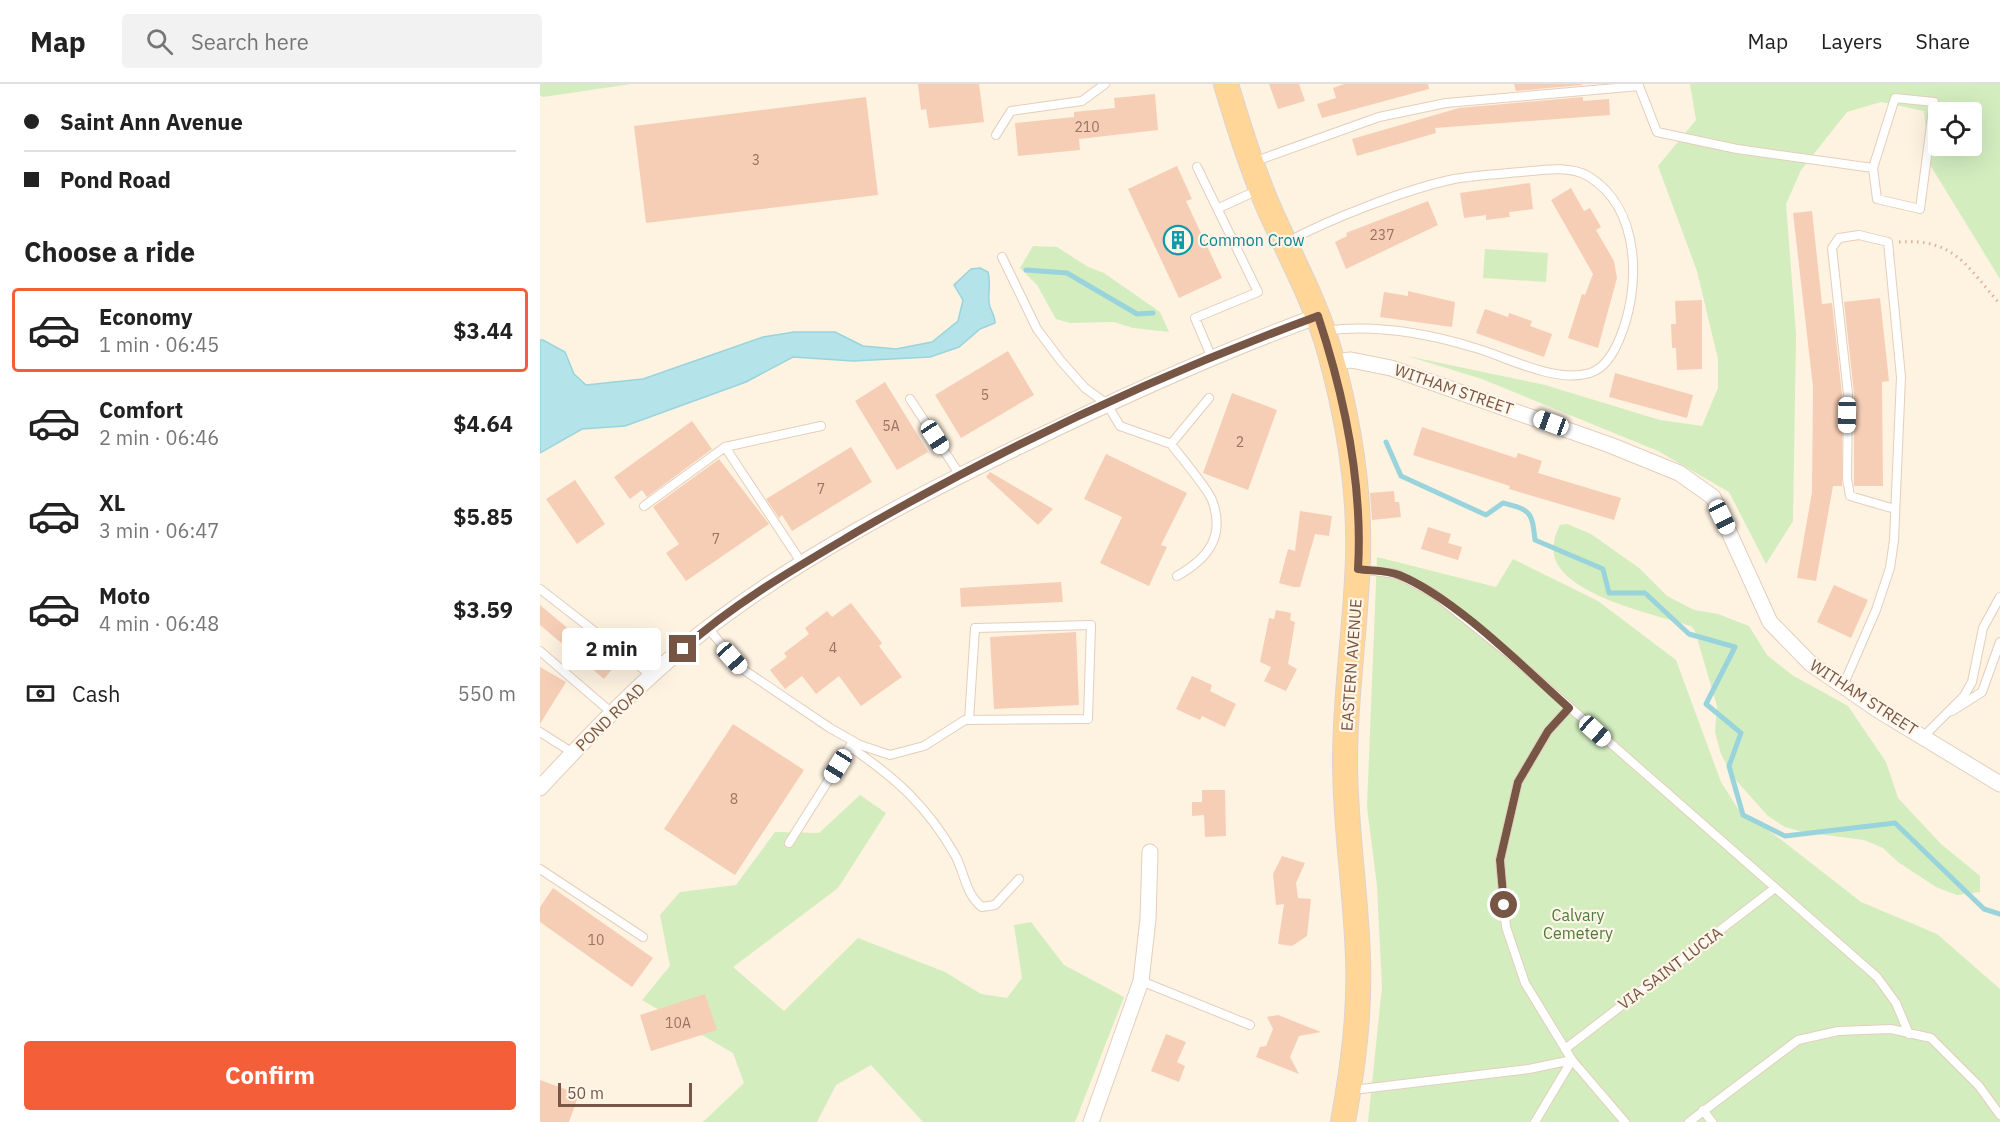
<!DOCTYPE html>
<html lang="en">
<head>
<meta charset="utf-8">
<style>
  :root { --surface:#fff; --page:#f2f2f2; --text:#222; --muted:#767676; --line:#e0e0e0; --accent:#f45f3a }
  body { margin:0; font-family:"IBM Plex Sans",sans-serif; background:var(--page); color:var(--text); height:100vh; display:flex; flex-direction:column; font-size:22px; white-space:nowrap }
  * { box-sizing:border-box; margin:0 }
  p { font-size:20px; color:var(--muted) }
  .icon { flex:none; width:33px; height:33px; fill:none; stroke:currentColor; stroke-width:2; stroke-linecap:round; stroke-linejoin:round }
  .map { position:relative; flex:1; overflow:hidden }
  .panel { display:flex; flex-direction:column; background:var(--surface); width:540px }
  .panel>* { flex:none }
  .top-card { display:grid; align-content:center; height:132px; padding:0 24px; background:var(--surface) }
  .fabs { position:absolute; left:1388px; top:18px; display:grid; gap:12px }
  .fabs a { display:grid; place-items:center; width:54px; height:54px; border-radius:6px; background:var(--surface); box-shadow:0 6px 24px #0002; font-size:30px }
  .scale { position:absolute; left:18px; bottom:15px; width:134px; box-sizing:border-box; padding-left:6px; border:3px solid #785645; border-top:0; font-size:16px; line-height:21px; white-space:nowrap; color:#785645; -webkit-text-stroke:4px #fff6ea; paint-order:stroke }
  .end { position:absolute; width:27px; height:27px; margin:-14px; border:8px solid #785645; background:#fff; box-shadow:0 0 0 3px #fff }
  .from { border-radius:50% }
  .bubble { position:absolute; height:42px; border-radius:6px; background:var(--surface); box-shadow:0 6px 24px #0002; font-size:20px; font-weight:700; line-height:42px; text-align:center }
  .car { position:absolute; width:18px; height:36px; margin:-18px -9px; border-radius:8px; box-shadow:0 0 4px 2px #0007; background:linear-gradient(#fff 24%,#345 0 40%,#fff 0 76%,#345 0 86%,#fff 0) }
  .top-card b { display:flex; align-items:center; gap:21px; height:57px; font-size:22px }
  .top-card b+b { border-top:2px solid var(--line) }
  .top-card i { width:15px; height:15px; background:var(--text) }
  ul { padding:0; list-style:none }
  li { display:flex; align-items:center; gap:18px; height:84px; margin:0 12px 9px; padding:0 12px; border:3px solid transparent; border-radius:6px }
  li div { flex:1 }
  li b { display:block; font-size:22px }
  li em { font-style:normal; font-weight:700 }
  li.on { border-color:var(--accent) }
  li>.icon { width:54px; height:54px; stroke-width:1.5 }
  h2 { padding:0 24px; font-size:27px; line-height:72px }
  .pay { display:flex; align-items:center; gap:15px; height:66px; padding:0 24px; font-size:22px }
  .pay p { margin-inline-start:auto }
  .primary-button { display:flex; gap:12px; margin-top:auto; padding:12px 24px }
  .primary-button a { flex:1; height:69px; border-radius:6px; background:var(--accent); color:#fff; font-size:24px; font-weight:700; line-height:69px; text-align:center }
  header { display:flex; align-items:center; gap:36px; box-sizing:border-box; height:84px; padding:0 30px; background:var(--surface); border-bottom:2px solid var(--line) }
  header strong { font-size:28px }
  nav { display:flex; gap:33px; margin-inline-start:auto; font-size:21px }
  .search { width:420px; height:54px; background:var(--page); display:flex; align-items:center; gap:15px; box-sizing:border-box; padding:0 21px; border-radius:6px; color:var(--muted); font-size:22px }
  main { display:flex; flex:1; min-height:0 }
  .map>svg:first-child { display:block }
</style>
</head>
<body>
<header>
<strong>Map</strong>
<div class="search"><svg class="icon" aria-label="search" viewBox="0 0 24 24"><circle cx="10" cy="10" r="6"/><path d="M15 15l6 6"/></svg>Search here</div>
<nav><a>Map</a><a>Layers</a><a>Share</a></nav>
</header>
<main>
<section class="panel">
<div class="top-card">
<b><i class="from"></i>Saint Ann Avenue</b>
<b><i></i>Pond Road</b>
</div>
<h2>Choose a ride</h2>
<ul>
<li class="on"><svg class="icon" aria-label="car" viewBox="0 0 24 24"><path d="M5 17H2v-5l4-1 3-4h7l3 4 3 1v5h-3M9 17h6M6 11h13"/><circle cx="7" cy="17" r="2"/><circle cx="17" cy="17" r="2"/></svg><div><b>Economy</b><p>1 min · 06:45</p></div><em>$3.44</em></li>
<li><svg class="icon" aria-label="car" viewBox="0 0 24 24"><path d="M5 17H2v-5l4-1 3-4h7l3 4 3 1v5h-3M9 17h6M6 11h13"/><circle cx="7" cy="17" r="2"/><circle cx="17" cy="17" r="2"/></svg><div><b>Comfort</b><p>2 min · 06:46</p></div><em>$4.64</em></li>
<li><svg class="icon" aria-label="car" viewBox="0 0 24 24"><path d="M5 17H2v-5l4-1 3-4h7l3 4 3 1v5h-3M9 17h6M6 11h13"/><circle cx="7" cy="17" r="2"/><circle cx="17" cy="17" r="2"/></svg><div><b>XL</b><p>3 min · 06:47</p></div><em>$5.85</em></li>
<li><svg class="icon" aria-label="car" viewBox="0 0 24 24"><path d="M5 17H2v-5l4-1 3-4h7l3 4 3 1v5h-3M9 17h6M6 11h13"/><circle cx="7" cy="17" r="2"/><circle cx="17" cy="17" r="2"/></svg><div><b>Moto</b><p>4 min · 06:48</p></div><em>$3.59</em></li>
</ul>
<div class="pay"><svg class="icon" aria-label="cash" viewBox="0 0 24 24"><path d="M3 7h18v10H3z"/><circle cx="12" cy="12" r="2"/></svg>Cash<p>550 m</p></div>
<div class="primary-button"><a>Confirm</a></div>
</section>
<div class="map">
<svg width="1460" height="1038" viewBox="0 0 1460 1038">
  <rect width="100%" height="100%" fill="#fef2e1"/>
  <path fill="#d3edbf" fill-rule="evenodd" d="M 0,0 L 91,0 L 3,13 L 0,11 Z
    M 1150,0 L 1460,0 L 1460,195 L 1389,79 L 1384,27 L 1341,18 L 1307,28 L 1261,86 L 1246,120 L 1256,250 L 1253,437 L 1226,480 L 1189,408 L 1118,367 L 942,295 L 867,272 L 1005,301 L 1120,336 L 1162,342 L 1178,304 L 1178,275 L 1157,187 L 1118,82 L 1156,36 ZM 1398,28 L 1431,28 L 1431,62 L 1398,62 Z
    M 493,162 L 517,163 L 548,183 L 564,189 L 620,228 L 629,248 L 593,244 L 574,238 L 530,239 L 516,235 L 497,201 L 480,184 Z
    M 945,165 L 1008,169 L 1006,198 L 943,194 Z
    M 1027,440 L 1051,450 L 1099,484 L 1127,512 L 1154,526 L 1178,530 L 1209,542 L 1227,571 L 1252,591 L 1308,622 L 1346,678 L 1358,714 L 1401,760 L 1440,792 L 1440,808 L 1417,811 L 1396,803 L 1358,778 L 1343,764 L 1324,756 L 1263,748 L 1245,743 L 1228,732 L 1193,693 L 1181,670 L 1175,648 L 1177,622 L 1155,547 L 1151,542 C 1115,531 1038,514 1018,481 C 1010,469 1014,452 1020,441 Z
    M 837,473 L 956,503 L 973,475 L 1058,517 L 1136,576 L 1181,698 L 1200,728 L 1235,751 L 1321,818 L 1397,850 L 1460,905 L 1460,1038 L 828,1038 L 842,903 L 837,802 L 827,723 Z
    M 320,711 L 346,729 L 298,804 L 193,883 L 244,927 L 318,854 L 405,888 L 441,910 L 467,914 L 482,894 L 474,841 L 491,838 L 524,881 L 584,913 L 535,1038 L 383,1038 L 331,981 L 296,1001 L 277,1038 L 163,1038 L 204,999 L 193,969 L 102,916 L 130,882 L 120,831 L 140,808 L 196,801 L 235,748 L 279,749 Z"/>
  <path fill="#b4e3ea" stroke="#99d4dd" stroke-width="1.5" d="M 440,184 L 448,188 C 451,199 448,209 449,219 C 450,226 455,231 455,239 L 440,245 L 419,263 L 390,273 L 313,277 L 253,273 L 206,298 L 85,342 L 42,345 L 0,369 L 0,256 L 3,256 L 25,268 L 34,290 L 46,301 L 103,295 L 223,253 L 254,248 L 295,248 L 323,262 L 356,265 L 392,258 L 418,237 L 423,216 L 414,201 L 431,185 Z"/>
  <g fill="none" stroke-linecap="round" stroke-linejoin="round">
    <path stroke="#99d4dd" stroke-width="5" d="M 486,186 L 527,189 L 597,230 L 613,229
      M 846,358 L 861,392 L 946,431 L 963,419 C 991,426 992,428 995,456 L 1063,485 L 1069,509 L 1105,509 L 1149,550 L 1195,563 L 1166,620 L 1201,649 L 1189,682 L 1203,731 L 1245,752 L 1355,739 L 1444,825 L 1460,830"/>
  </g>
  <path fill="#f6ceb6" d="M 378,0 L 439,0 L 444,38 L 389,44 L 386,25 L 381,26 Z
    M 729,0 L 759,0 L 765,17 L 738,25 Z
    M 804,0 L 888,0 L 889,5 L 782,34 L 777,20 L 796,14 L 793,4 Z
    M 974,0 L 1042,0 L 1042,1 L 976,7 Z
    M 615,10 L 618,46 L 539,55 L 540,66 L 478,72 L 475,39 L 534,33 L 534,28 L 575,24 L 574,14 Z
    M 326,13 L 338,111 L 106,139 L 94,42 Z
    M 1043,13 L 1043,17 L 1069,15 L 1070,31 L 895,44 L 896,49 L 817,72 L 812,55 L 919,24 Z
    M 637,82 L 652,115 L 646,117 L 682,194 L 639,214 L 588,105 Z
    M 990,99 L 993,125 L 969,128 L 970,133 L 946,136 L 946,131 L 924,134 L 920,109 Z
    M 1031,104 L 1044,127 L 1050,124 L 1061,143 L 1056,146 L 1074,177 L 1077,194 L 1058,264 L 1028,254 L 1042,210 L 1045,211 L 1053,190 L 1011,116 Z
    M 888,117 L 898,141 L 806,185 L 795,158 L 807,152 L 806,149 Z
    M 1272,127 L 1282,220 L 1292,219 L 1302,310 L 1302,402 L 1293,402 L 1276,497 L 1257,494 L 1272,408 L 1273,303 L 1253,129 Z
    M 868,207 L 915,218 L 912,243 L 840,233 L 844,208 L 868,212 Z
    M 1340,214 L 1349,297 L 1342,298 L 1343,402 L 1314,402 L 1314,309 L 1304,218 Z
    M 1162,216 L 1162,285 L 1137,286 L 1136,264 L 1132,264 L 1131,240 L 1136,240 L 1135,217 Z
    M 945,225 L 968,233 L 969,229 L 992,237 L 990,242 L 1012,250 L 1004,273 L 936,249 Z
    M 468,267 L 494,311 L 421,354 L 395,311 Z
    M 1075,289 L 1153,311 L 1147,334 L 1069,313 Z
    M 345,298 L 388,368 L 357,386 L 315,317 Z
    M 692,309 L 737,326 L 708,406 L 663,389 Z
    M 152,337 L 172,365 L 107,413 L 102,406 L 90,415 L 74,393 Z
    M 882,343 L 976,374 L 978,369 L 1002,377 L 998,389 L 1081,414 L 1074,436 L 969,405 L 970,402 L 873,371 Z
    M 311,363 L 332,398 L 252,447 L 242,431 L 239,434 L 226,415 Z
    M 566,370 L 647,409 L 621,461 L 627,463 L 609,502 L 560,479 L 582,433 L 544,415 Z
    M 179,375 L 229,440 L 146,497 L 126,469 L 139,460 L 113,423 Z
    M 450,388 L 513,425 L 498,441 L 446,393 Z
    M 35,396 L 65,440 L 37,460 L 6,415 Z
    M 854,407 L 855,418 L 859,418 L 861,433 L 832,436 L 830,409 Z
    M 760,427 L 792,432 L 789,452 L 775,450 L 760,503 L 754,503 L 739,499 L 748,465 L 755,467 Z
    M 888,443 L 911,450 L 908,459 L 922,463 L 918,476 L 881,465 Z
    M 521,498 L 523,518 L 421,523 L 420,504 Z
    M 1294,501 L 1328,516 L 1311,554 L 1277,538 Z
    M 311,519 L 342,559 L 339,562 L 362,593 L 321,622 L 299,592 L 276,610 L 262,592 L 245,605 L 230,586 L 247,573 L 244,569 L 269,550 L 265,544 L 287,527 L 292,533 Z
    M 0,521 L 74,583 L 64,595 L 0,541 Z
    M 736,526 L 751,529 L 750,536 L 755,538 L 748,580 L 757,585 L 746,607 L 724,597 L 731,583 L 720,578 L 729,534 L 734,535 Z
    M 536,548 L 539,621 L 454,625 L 450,553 Z
    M 0,583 L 26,598 L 0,640 Z
    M 652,592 L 672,601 L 670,607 L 696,620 L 685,643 L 662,632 L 660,636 L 636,625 Z
    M 193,640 L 264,686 L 195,791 L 124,745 Z
    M 662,706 L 685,706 L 686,752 L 665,753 L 664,731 L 652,732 L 652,718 L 662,718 Z
    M 742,772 L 765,779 L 756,799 L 758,814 L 771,815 L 767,852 L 752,862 L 738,860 L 744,820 L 736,821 L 733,790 Z
    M 13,804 L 113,874 L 92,903 L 0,838 L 0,823 Z
    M 165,910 L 177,946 L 111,967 L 100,931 Z
    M 738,931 L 781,948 L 759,952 L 750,973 L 759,990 L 716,973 L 720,963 L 726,962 L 733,945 L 727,933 Z
    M 626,950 L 646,958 L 637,978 L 645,982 L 639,998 L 611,987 Z
    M 0,996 L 39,1010 L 29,1038 L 0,1038 Z"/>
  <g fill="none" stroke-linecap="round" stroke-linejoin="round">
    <g stroke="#e4cebc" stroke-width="10">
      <path id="lane" d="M 1355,14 L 1394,18 L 1380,125 L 1337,115 L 1333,84 Z
        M 456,51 L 471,27 L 542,17 L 565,0
        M 713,78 L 839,33 L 906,19 L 1099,2 L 1117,48 L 1197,65 L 1333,84
        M 657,83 L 718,208 L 655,234 L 671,272
        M 679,124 L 718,106
        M 749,157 C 792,134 867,105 914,95 C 936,91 959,90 981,88 C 1001,86 1030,81 1048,92 C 1102,125 1101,205 1079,256 C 1073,270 1065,284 1050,289 C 1014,300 966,272 932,263 C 885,249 834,240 785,247
        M 462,173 L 497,245 L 521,277 L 545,304 L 567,320 L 580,342 L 631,360 L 669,314
        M 370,315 L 420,391
        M 631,360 C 640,372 668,405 672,416 C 686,453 667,475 637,492
        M 185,363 L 281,342
        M 104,422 L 185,363 L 263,481
        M 819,485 L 857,490 L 893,509 L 969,570 L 1337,893 L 1356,919 L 1369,950
        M 0,505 L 112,592
        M 168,544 L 201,584 L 290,644 L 320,661 L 350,671 L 384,662 L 425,636 L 548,635 L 551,541 L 435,544 L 429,636
        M 0,567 L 72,629
        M 1303,602 L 1336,526 L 1350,484 L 1354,456 L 1361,293 L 1348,158 L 1319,151 L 1299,154 L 1292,164 L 1308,310 L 1307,395 L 1310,412 L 1355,425
        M 1029,624 L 1008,647 L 978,698 L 960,776 L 966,843 L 985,899 L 1032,976 L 1085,1038
        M 1412,627 L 1442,608 L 1460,558
        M 0,648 L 33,669
        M 1384,652 L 1424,612 L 1432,598 L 1443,544 L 1460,513
        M 310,663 C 355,693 388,723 415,771 C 425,789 425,810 442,823 L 455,821 L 479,795
        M 249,759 L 312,659
        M 0,785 L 103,853
        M 601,897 L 710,941
        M 1025,965 L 1235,804
        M 813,1006 L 989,985 L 1032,976
        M 1163,1026 L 1172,1038
        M 995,1038 L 1032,976
        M 1149,1038 L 1258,956 L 1298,947 L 1351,945 L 1391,954 L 1439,1002 L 1460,1031"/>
    </g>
    <g stroke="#e4cebc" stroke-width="17">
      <path id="street" d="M 792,278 L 811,276 L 851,284 L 1070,361 L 1139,389 L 1173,413 L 1230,538 L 1271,580 L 1338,626 L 1460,700
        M 0,704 C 49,651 103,595 160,550 C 257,474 371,415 482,361 C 580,313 675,270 778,232
        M 551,1038 L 601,897 L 608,835 L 610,768"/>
    </g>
    <g stroke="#dcd3cf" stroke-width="26">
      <path id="primary" d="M 686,0 C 699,44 713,89 732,131 C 752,176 777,221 790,269 C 808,334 820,406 818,474 C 816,542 805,609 805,677 C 805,743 816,808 818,874 C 820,930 813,983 803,1038"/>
    </g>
    <path stroke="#dbb199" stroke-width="3" stroke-dasharray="1.5 4.5" stroke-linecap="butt" d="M 1359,158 C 1415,154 1427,183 1460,220"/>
    <use href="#lane" stroke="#fff" stroke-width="8"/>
    <use href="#street" stroke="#fff" stroke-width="15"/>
    <use href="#primary" stroke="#ffd698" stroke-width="24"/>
  </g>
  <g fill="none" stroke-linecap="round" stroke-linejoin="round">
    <path stroke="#785645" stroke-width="8" d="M 143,565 C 195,518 259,482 320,446 C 466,362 620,290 778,232 C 804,311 823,401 818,485 C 830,487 847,486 859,491 C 915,514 982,582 1029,624 L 1008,647 L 978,698 L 960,776 L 964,821"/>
  </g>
  <defs>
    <g id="building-ring" transform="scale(1.5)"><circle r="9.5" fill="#fff6ea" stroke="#0f9aa8" stroke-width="1.5"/><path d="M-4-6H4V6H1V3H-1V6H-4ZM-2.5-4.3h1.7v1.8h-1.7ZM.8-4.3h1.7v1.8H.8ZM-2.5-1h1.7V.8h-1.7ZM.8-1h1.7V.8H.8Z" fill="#0f9aa8"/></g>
  </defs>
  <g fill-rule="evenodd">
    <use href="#building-ring" x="638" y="156"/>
  </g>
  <g text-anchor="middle" stroke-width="4.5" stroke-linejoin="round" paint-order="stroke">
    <g font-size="14" fill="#987461">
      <text x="547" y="48">210</text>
      <text x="216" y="81">3</text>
      <text x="842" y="156">237</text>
      <text x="445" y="316">5</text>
      <text x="351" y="347">5A</text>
      <text x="700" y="363">2</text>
      <text x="281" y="410">7</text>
      <text x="176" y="460">7</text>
      <text x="293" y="569">4</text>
      <text x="194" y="720">8</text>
      <text x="56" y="861">10</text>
      <text x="138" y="944">10A</text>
    </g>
    <g font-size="16" fill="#0d838f" stroke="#fff6ea" text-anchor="start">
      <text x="659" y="162">Common Crow</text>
    </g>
    <g font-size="16" fill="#785645" stroke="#fff6ea">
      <text transform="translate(914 305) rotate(19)" y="6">WITHAM STREET</text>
      <text transform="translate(811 581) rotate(-86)" y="6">EASTERN AVENUE</text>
      <text transform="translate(1324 613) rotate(33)" y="6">WITHAM STREET</text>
      <text transform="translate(70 633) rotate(-44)" y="6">POND ROAD</text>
      <text transform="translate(1130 884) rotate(-37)" y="6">VIA SAINT LUCIA</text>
    </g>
    <g font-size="16" fill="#4e7a3a" stroke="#fff6ea">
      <text x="1038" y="837">Calvary<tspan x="1038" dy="18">Cemetery</tspan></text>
    </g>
  </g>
</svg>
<div class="fabs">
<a><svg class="icon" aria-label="locate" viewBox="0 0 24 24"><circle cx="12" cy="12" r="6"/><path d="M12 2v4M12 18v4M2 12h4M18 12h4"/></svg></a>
</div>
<div class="scale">50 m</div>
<i class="end from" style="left:964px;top:821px"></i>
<i class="end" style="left:143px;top:565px"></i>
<div class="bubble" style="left:22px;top:544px;width:99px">2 min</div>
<i class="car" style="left:1307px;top:331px;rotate:181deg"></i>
<i class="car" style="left:1011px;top:339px;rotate:290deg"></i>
<i class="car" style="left:395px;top:353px;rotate:147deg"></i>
<i class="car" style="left:1182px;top:433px;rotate:154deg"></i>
<i class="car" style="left:192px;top:574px;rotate:138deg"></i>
<i class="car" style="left:1055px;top:647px;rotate:132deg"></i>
<i class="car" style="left:298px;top:682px;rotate:212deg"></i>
</div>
</main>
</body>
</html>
